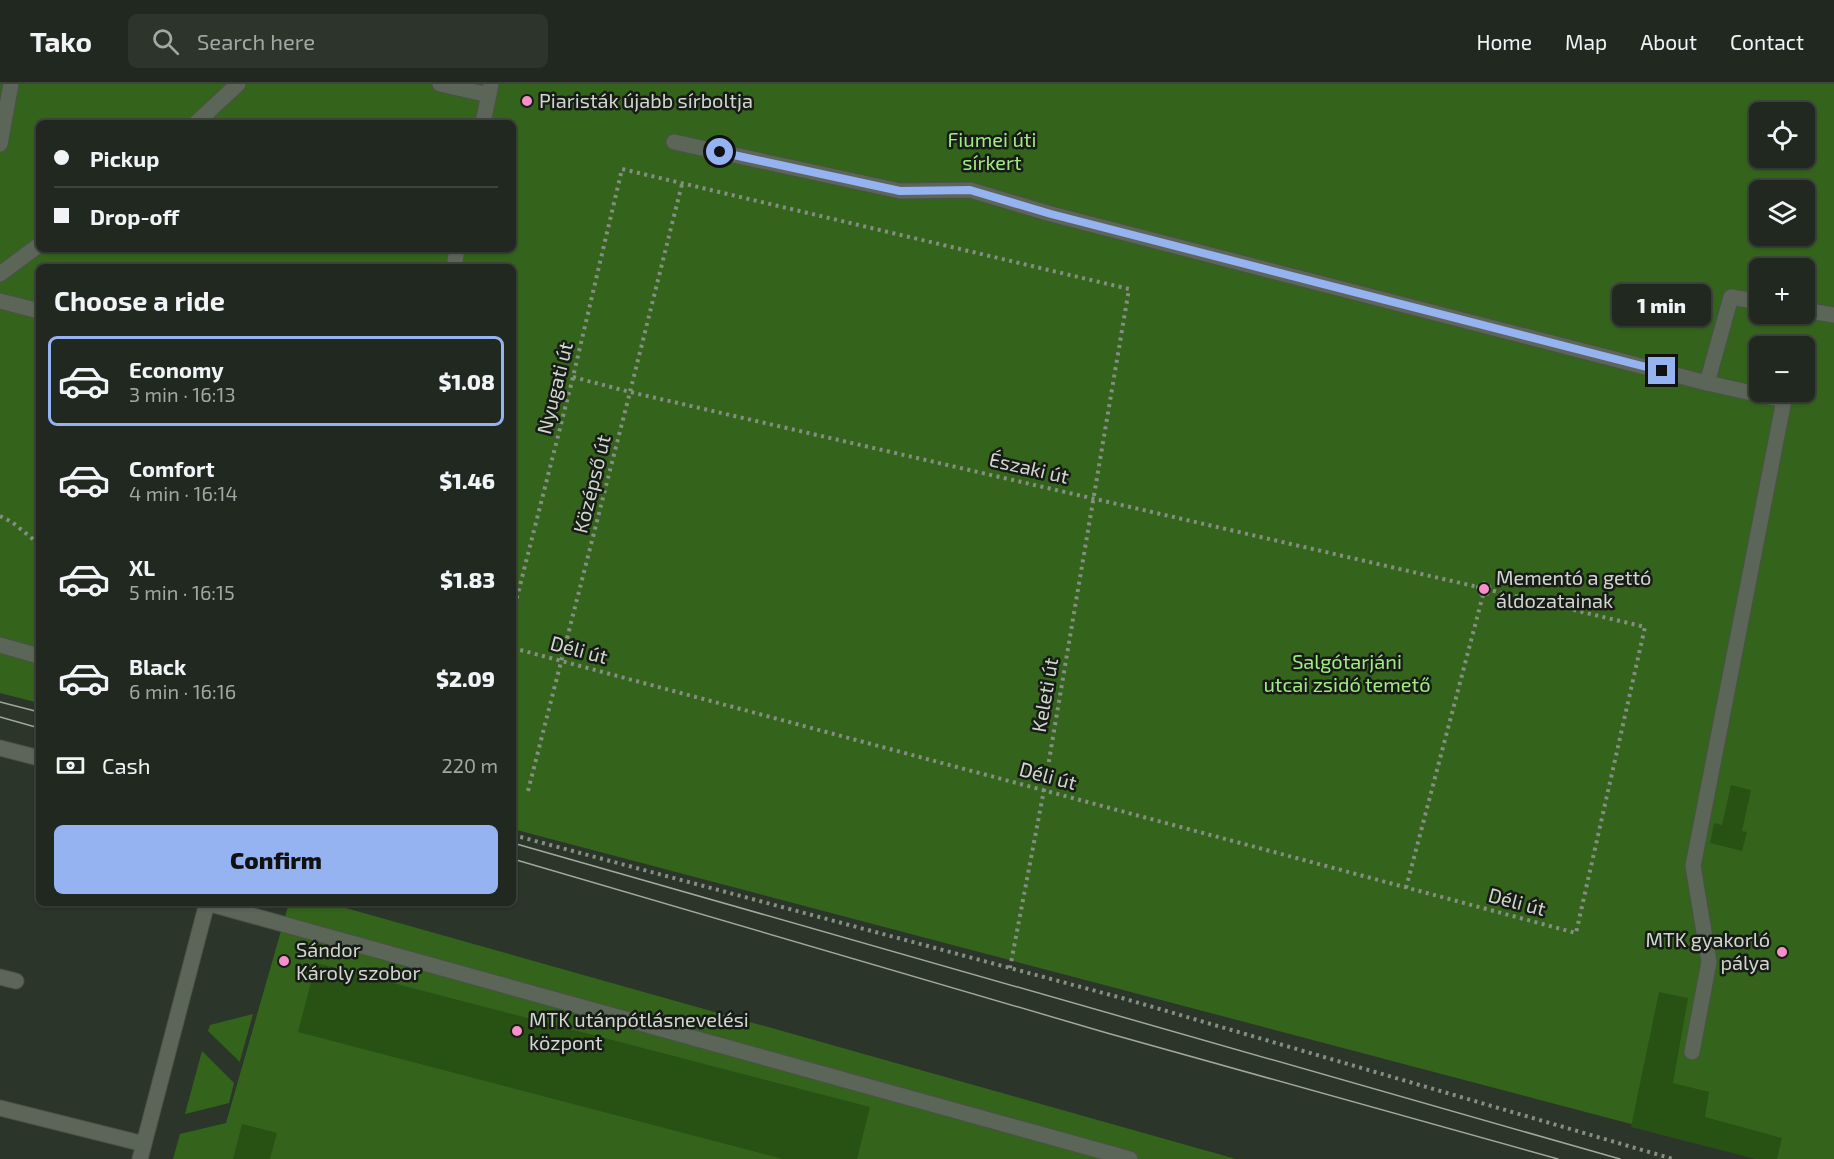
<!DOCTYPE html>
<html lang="en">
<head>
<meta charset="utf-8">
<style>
  :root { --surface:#21281f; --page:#2d342c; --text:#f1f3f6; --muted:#a2a6a4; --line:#3e443d; --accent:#95b2f1 }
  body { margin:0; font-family:"Exo 2",sans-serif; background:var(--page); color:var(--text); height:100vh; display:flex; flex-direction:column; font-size:22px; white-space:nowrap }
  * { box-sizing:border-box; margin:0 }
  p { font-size:20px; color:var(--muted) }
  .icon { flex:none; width:33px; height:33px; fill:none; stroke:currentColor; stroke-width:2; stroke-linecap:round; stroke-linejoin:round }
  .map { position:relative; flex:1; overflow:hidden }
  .sheet { position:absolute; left:36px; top:180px; width:480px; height:642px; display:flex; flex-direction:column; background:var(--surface); border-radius:9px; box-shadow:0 2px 4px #0004,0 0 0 2px var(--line) }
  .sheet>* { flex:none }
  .top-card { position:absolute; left:36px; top:36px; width:480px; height:132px; border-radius:9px; box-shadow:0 2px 4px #0004,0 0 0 2px var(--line); display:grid; align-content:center; height:132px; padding:0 18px; background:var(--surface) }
  .fabs { position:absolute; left:1749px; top:18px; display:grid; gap:12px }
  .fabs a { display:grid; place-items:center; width:66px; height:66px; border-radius:9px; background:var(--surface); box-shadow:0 2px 4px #0004,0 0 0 2px var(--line); font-size:30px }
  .end { position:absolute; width:27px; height:27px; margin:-14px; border:8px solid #95b2f1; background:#111; box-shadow:0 0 0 3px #111 }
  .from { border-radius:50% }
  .bubble { position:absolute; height:42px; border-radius:9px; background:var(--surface); box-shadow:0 2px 4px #0004,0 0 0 2px var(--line); font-size:20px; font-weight:800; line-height:42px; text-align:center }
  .top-card b { display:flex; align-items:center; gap:21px; height:57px; font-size:22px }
  .top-card b+b { border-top:2px solid var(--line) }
  .top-card i { width:15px; height:15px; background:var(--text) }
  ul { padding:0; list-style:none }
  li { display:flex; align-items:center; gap:18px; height:90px; margin:0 12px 9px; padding:0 6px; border:3px solid transparent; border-radius:9px }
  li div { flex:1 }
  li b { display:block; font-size:22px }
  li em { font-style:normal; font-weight:800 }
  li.current { border-color:var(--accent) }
  li>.icon { width:54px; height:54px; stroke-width:1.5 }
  h2 { padding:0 18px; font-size:27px; line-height:72px }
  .pay { display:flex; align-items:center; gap:15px; height:66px; padding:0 18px; font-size:22px }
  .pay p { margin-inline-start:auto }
  .primary-button { display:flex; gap:12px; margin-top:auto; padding:12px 18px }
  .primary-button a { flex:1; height:69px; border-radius:9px; background:var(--accent); color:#111; font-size:24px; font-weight:800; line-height:69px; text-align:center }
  header { display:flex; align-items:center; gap:36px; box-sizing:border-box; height:84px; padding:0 30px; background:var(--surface); border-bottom:2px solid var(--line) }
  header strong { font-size:28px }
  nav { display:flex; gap:33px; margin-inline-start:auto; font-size:21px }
  .search { width:420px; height:54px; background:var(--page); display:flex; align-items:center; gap:15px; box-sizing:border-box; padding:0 21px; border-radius:9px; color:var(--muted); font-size:22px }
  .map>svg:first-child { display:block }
</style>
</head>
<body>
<header>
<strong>Tako</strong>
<div class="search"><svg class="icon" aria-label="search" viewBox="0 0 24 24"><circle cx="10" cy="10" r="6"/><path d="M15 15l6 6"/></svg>Search here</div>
<nav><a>Home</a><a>Map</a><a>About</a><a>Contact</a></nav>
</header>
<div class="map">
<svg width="1834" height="1075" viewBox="0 0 1834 1075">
  <rect width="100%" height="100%" fill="#2c3529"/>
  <path fill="#34641c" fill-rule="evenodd" d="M 0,0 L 1834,0 L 1834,1075 L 1764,1075 L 513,745 L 513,183 L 39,183 L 39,619 L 0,609 ZM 1760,28 L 1804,28 L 1804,74 L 1760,74 ZM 39,39 L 513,39 L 513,165 L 39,165 ZM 1760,106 L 1804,106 L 1804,152 L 1760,152 ZM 1760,184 L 1804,184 L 1804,230 L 1760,230 ZM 1760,262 L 1804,262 L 1804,308 L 1760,308 Z
    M 289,819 L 328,819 L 1236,1075 L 173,1075 L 180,1050 L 226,1039 Z
    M 253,930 L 240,977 L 240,978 L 208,947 L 210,941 Z
    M 202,967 L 234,999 L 229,1019 L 185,1030 Z"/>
  <path fill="#285114" d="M 1731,701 L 1751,706 L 1742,747 L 1747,748 L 1742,767 L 1710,759 L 1714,739 L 1722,741 Z
    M 316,879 L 870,1023 L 857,1075 L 783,1075 L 298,948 Z
    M 1659,908 L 1688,914 L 1673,999 L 1709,1008 L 1705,1033 L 1782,1054 L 1777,1075 L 1755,1075 L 1631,1043 Z
    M 242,1040 L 277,1049 L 270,1075 L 233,1075 Z"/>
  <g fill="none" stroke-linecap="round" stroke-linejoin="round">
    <g stroke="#4a5146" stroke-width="17">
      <path id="minor" d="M 440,0 L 489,11
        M 196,39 L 238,0
        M 483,39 L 491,0
        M 674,58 L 900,107 L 970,106 L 1051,130 L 1707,299
        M 0,60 L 11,0
        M 454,183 L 457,165
        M 0,190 L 39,161
        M 0,217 L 39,227
        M 1804,226 L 1834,231
        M 0,561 L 39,572
        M 0,664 L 39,674
        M 207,819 L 1130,1075
        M 0,893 L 16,897
        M 1692,968 L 1709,878 L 1693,782 L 1784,316 L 1707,299 L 1731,213 L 1760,218
        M 0,1024 L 144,1060
        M 140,1075 L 207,819"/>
    </g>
    <path stroke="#868d83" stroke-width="4" stroke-dasharray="3 4.5" stroke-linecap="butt" d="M 573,293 L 630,308 L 1478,503
      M 0,432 L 12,438 L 39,460
      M 513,529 L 573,293 L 622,85 L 1129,205 L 1044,706 L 1010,884
      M 513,564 L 1576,849 L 1645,543 L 1490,506 L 1489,502 L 1486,499 L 1481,500 L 1478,503 L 1479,508 L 1483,511 L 1487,510 L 1490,506
      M 528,707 L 630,308 L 682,100
      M 513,751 L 1122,914 L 1673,1075
      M 1406,804 L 1483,511"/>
    <use href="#minor" stroke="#5c6658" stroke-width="15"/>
    <path stroke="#a0a79d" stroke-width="1.5" d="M 0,618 L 39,628
      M 0,633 L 39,644
      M 513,759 L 1620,1075
      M 513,775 L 1107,949 L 1558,1075"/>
  </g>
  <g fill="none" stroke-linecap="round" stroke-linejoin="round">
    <path stroke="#95b2f1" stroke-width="8" d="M 720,68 L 900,107 L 970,106 L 1051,130 L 1662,287"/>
  </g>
  <g fill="#f98fc9" stroke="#171c16" stroke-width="2">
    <circle cx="527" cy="17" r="6"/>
    <circle cx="1484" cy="505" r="6"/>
    <circle cx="1782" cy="868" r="6"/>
    <circle cx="284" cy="877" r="6"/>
    <circle cx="517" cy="947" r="6"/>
  </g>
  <g text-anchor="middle" stroke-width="5" stroke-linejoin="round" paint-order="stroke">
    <g font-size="20" fill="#d1d7cf" stroke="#171c16" text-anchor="start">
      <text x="539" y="24">Piaristák újabb sírboltja</text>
      <text x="1496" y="501">Mementó a gettó<tspan x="1496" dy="23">áldozatainak</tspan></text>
      <text x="1770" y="863" text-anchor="end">MTK gyakorló<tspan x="1770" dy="23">pálya</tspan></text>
      <text x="296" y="873">Sándor<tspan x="296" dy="23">Károly szobor</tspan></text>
      <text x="529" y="943">MTK utánpótlásnevelési<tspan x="529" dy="23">központ</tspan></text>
    </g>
    <g font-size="20" fill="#a1eb82" stroke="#171c16">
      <text x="992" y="63">Fiumei úti<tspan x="992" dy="23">sírkert</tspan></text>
      <text x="1347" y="585">Salgótarjáni<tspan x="1347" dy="23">utcai zsidó temető</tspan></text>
    </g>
    <g font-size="20" fill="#d1d7cf" stroke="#171c16">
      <text transform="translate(555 304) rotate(-76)" y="7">Nyugati út</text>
      <text transform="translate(1029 384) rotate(13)" y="7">Északi út</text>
      <text transform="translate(592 400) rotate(-76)" y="7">Középső út</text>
      <text transform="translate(579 566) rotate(15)" y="7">Déli út</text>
      <text transform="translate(1045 611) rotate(-80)" y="7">Keleti út</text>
      <text transform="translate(1048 692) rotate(15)" y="7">Déli út</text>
      <text transform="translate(1517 818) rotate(15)" y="7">Déli út</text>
    </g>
  </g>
</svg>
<div class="fabs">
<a><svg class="icon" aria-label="locate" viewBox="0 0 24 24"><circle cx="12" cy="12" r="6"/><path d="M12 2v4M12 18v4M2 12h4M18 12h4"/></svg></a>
<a><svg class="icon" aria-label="layers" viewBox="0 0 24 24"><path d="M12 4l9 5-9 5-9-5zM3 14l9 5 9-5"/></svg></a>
<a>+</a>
<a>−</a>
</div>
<i class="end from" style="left:720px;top:68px"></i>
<i class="end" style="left:1662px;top:287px"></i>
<div class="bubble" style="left:1612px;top:200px;width:99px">1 min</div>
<div class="top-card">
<b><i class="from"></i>Pickup</b>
<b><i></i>Drop-off</b>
</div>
<section class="sheet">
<h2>Choose a ride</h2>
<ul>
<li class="current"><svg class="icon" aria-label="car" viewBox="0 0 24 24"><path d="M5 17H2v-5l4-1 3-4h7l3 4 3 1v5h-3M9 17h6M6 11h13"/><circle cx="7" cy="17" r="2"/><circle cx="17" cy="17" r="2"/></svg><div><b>Economy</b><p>3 min · 16:13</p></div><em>$1.08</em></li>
<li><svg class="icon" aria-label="car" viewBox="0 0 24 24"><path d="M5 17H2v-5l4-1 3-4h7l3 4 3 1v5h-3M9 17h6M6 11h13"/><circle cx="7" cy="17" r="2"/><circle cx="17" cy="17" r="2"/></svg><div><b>Comfort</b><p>4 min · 16:14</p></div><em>$1.46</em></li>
<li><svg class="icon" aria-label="car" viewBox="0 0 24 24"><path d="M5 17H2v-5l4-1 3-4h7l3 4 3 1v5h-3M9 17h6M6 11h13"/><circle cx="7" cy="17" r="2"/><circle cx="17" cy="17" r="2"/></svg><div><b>XL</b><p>5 min · 16:15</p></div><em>$1.83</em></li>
<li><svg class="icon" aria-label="car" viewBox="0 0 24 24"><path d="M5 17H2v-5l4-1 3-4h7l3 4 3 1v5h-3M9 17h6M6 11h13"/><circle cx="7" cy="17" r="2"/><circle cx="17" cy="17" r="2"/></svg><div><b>Black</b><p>6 min · 16:16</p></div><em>$2.09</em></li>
</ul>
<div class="pay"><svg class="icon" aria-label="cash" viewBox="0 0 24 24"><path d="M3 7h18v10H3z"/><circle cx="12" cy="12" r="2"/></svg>Cash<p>220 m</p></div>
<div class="primary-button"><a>Confirm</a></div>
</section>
</div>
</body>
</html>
